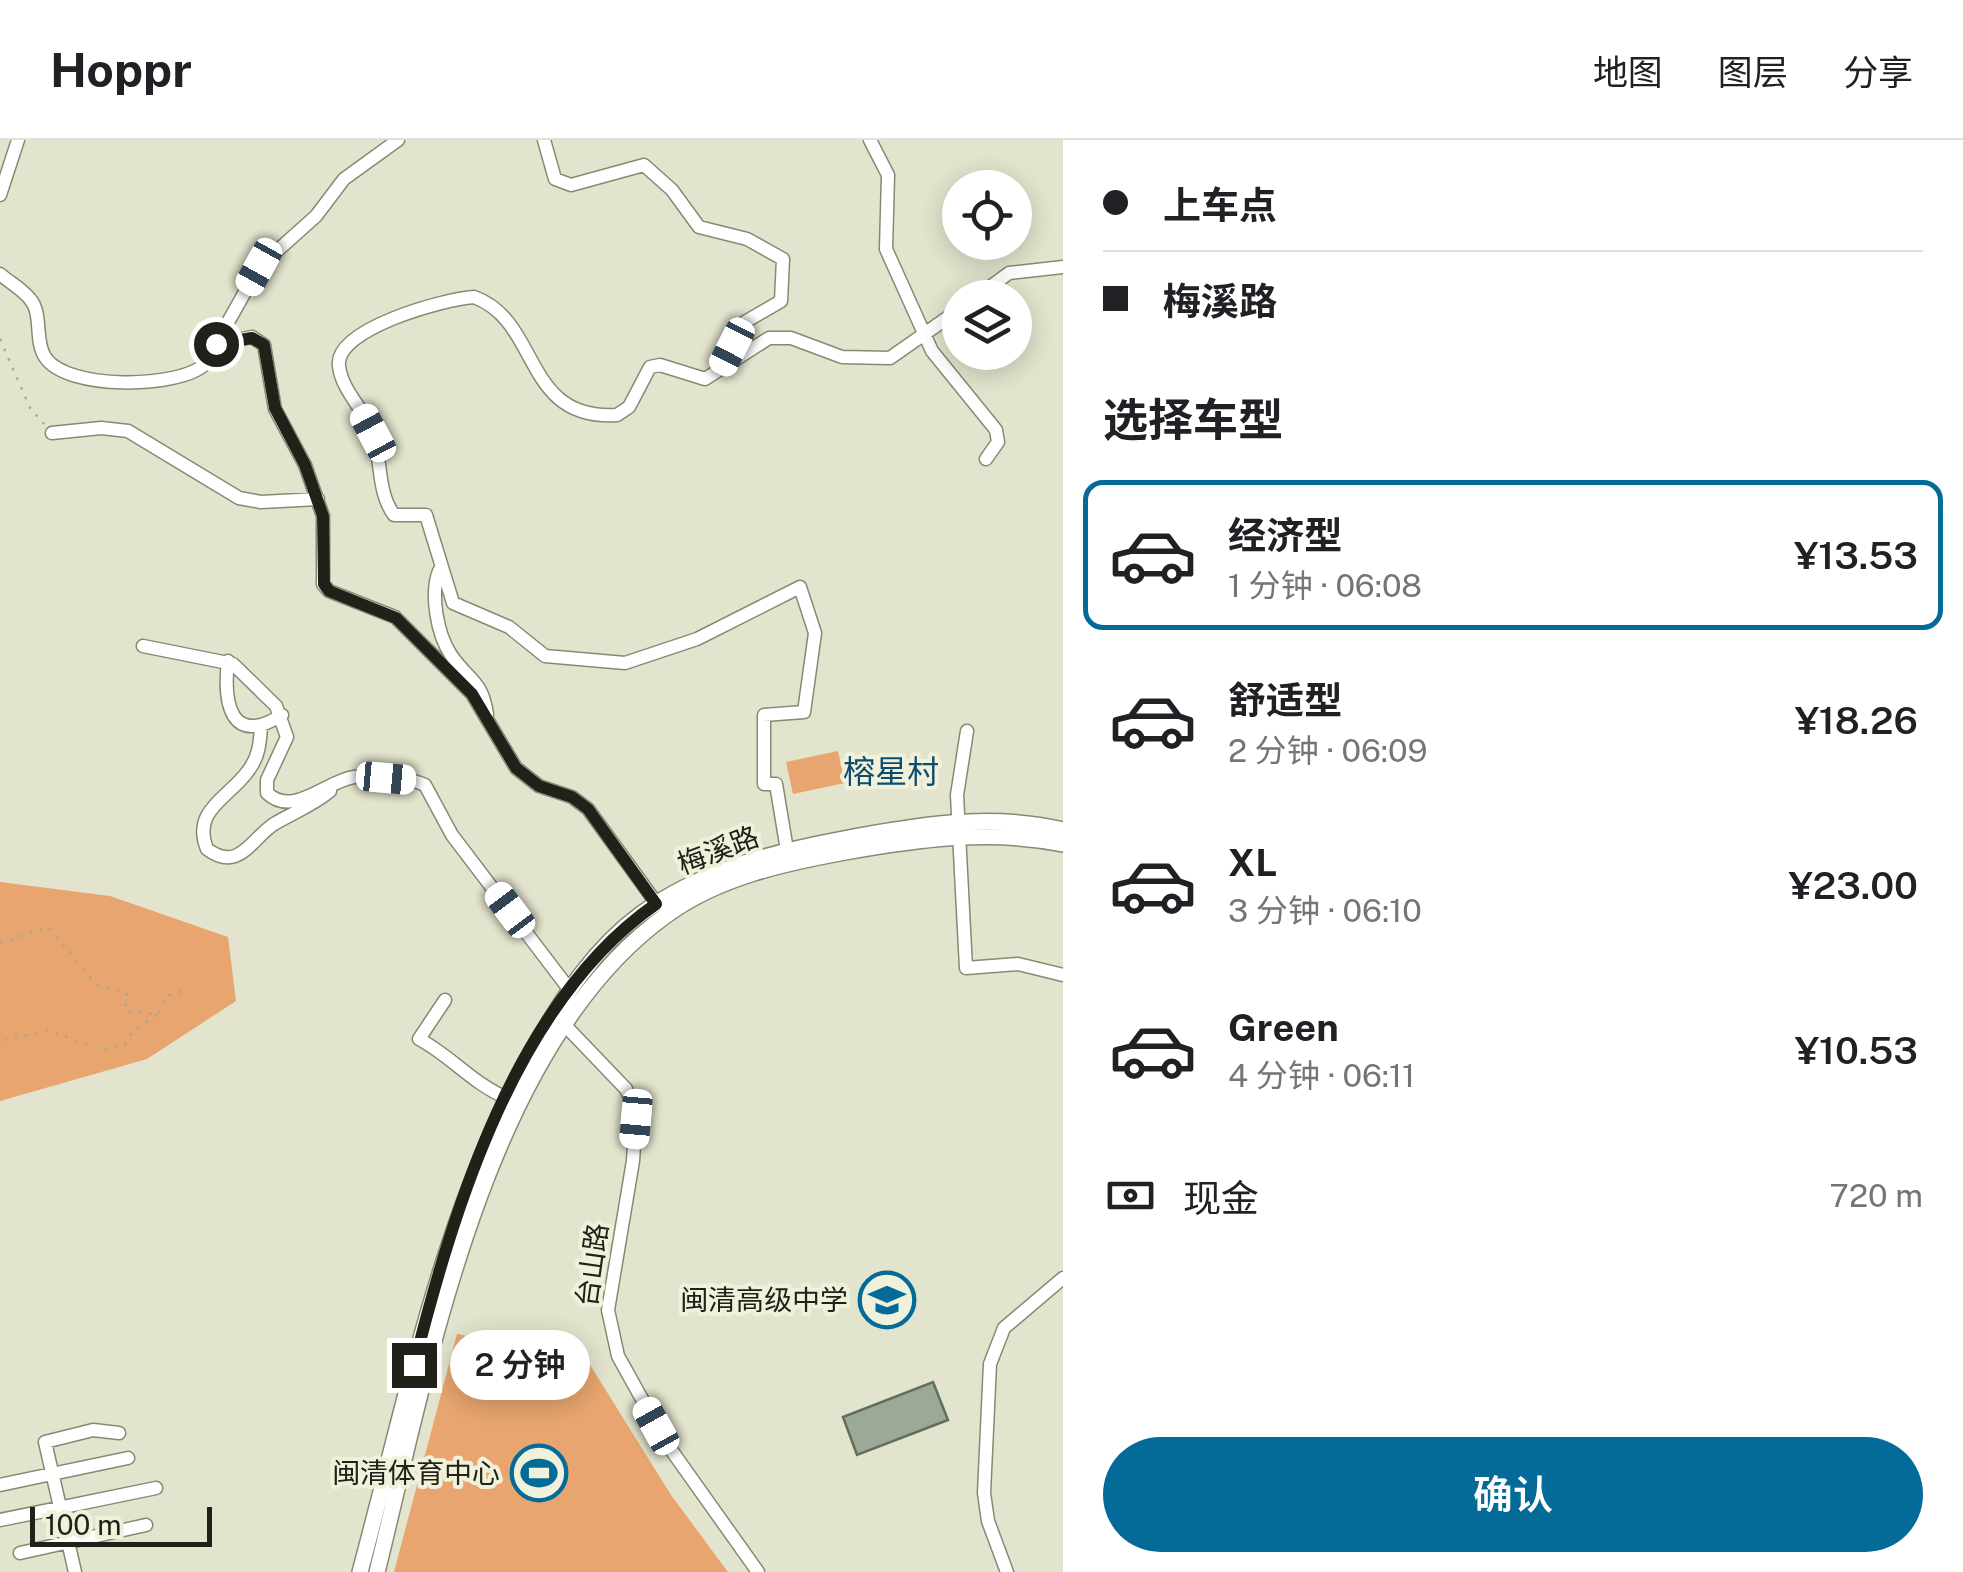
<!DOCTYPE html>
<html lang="zh">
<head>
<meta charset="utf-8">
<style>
  :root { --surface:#fff; --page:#f6f6f6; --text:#202124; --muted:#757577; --line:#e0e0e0; --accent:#046b99 }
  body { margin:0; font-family:"Public Sans","Noto Sans SC",sans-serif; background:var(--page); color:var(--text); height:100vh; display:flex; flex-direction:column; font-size:38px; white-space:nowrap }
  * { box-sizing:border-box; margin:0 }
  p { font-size:32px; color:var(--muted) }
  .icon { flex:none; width:55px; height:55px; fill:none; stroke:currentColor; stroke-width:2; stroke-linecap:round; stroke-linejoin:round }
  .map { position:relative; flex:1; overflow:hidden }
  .details { display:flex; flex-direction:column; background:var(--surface); width:900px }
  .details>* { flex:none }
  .hud { display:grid; align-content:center; height:220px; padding:0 40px; background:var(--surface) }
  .fabs { position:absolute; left:942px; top:30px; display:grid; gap:20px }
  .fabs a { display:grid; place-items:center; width:90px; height:90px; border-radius:50%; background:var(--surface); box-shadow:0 5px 25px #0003; font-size:50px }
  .scale { position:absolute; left:30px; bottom:25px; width:182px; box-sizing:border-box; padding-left:10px; border:5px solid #212119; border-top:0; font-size:28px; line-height:35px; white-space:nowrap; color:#212119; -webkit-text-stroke:8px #f0f1da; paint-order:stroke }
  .end { position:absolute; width:45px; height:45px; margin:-22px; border:12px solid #212119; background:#fff; box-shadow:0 0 0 5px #fff }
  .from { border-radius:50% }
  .bubble { position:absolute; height:70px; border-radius:35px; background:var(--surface); box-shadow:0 5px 25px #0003; font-size:32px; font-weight:600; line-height:70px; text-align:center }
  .car { position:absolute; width:30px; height:60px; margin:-30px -15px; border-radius:12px; box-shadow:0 0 8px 2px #0007; background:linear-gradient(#fff 24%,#345 0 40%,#fff 0 76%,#345 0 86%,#fff 0) }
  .hud b { display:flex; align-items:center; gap:35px; height:95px; font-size:38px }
  .hud b+b { border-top:2px solid var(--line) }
  .hud i { width:25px; height:25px; background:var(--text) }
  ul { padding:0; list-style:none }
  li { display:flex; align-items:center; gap:30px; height:150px; margin:0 20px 15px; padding:0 20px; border:5px solid transparent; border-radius:20px }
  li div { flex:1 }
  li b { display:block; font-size:38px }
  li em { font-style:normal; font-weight:600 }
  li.on { border-color:var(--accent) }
  li>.icon { width:90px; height:90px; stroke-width:1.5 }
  h2 { padding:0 40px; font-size:45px; line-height:120px }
  .pay { display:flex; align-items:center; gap:25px; height:110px; padding:0 40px; font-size:38px }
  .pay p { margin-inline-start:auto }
  .button { display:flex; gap:20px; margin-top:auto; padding:20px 40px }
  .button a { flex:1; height:115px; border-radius:60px; background:var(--accent); color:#fff; font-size:40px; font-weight:600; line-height:115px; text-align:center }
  header { display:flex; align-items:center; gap:60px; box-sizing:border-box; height:140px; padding:0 50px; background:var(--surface); border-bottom:2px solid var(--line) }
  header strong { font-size:48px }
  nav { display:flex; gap:55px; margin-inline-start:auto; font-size:35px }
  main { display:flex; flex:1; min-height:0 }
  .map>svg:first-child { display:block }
</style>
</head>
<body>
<header>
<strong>Hoppr</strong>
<nav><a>地图</a><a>图层</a><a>分享</a></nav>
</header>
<main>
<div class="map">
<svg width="1063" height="1432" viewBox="0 0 1063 1432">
  <rect width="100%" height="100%" fill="#e3e4cd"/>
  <path fill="#e8a56f" d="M 838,611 L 845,643 L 793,654 L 786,622 Z
    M 0,742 L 110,756 L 228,797 L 236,861 L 147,919 L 0,961 Z
    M 457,1194 L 587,1220 L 671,1355 L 728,1432 L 394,1432 Z"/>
  <path fill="#9ca996" stroke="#626e5c" stroke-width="2.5" d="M 933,1242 L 948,1280 L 857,1315 L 843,1277 Z"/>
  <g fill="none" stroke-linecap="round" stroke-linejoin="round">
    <g stroke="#888974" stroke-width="15">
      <path id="minor" d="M 544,0 L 555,39 L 571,45 L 644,25 L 672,50 L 699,87 L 747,99 L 783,119 L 781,161 L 745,182 L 721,229
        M 870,0 L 888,35 L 886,109 L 932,211 L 996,290 L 998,302 L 986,319
        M 0,55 L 18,0
        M 0,134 C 9,142 22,149 30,159 C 43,174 34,200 45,217 C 67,251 178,248 204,225 L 259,127 L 316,76 L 344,39 L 398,0
        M 975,158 L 1009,133 L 1063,127
        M 216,204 L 252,197 L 264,205 L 275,269 L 305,325 L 323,376 L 323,444 L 329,451 L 395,477 L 472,554 L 516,628 L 539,646 L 572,657 L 588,669 L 657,764
        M 52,293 L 101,288 L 128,291 L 239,358 L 261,362 L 318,359
        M 439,431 C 430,454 437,494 451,515 C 469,541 482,540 487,574
        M 143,506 L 233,524 L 276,566 L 287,597 L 267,640 L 267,653 C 293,678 326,641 354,637 C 374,634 408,637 425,645 L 452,695 L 569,849
        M 228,521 C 223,564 231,607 282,575
        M 261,586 C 260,603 259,617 248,631 C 230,657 191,670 207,709 C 239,733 251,699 274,684 C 294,672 312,666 330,651
        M 967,591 L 957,655 L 966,828 L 1018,824 L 1063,835
        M 787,710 L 776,644 L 764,644 L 764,575 L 804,572 L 815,493 L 800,447 L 697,499 L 625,523 L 545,516 L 509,487 L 453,463 L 426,375 L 394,375 C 377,352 382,321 373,294 C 365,269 342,252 339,226 C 334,189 444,159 474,157 C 541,181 522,281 617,275 L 629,267 L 650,227 L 660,225 L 705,239 L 769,198 L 791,198 L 842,217 L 890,218 L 960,169
        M 445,860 L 419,899 C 451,916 473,944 507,958
        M 559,879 L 626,949 L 636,970 L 633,1021 L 608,1170 L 618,1216 L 667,1304 L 758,1432
        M 0,1345 L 128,1318
        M 0,1380 L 156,1348
        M 20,1413 L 146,1385
        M 75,1432 L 45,1302 L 93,1290 L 119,1293
        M 1007,1432 L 988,1381 L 984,1353 L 990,1224 L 1004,1188 L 1063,1138"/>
    </g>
    <g stroke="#888974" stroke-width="18">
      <path id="major" d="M 360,1432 C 409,1251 443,1067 537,903 C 565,854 595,808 641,774 C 699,732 769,713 838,700 C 911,686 989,672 1063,690
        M 377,1432 C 428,1227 485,903 668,774 C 719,737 785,723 845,712 C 918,699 990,689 1063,704"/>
    </g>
    <path stroke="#a7a895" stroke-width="2.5" stroke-dasharray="2.5 8" stroke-linecap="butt" d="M 0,199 L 30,268 L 44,284
      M 0,803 L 49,787 L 96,844 L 127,854 L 125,871 L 158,874 L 132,892 L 124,906 L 101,910 L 48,890 L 0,901
      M 159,873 L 166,856 L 189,849"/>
    <use href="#minor" stroke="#fff" stroke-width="12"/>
    <use href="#major" stroke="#fff" stroke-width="15"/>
  </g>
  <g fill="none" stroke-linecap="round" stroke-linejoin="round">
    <path stroke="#212119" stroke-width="12" d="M 216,204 L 252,198 L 264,205 L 275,268 L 305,325 L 323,376 L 324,444 L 329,451 L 396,478 L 472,554 L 516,628 L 539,646 L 572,657 L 588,669 L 656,764 C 516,861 454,1067 414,1225"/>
  </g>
  <defs>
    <g id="school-ring" transform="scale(2.875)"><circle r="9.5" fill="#f0f1da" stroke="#046b99" stroke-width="1.5"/><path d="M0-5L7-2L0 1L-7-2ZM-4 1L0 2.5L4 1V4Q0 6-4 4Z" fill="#046b99"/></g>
    <g id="stadium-ring" transform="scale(2.875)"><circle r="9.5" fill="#f0f1da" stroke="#046b99" stroke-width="1.5"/><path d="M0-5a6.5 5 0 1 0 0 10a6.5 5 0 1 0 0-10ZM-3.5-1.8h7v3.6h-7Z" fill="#046b99"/></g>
  </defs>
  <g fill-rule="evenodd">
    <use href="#school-ring" x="887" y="1160"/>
    <use href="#stadium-ring" x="539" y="1333"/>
  </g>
  <g text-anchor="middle" stroke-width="8" stroke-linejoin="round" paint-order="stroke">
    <g font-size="28" fill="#212119" stroke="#f0f1da">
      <text transform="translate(718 710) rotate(-21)" y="10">梅溪路</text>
      <text transform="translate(592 1125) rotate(-82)" y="10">台山路</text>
    </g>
    <g font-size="28" fill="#212119" stroke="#f0f1da" text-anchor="end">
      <text x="848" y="1170">闽清高级中学</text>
      <text x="500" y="1343">闽清体育中心</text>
    </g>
    <g font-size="32" fill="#0d4c6c" stroke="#f0f1da">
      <text x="891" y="643">榕星村</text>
    </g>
  </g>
</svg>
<div class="fabs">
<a><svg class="icon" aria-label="locate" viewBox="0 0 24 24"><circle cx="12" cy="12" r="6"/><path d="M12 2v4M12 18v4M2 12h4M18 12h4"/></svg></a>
<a><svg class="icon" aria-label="layers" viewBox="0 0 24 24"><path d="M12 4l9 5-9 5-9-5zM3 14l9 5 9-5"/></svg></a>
</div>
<div class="scale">100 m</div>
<i class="end from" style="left:216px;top:204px"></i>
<i class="end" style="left:414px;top:1225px"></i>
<div class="bubble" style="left:450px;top:1190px;width:140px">2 分钟</div>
<i class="car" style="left:259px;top:127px;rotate:209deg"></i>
<i class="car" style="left:732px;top:207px;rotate:207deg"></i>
<i class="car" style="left:373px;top:293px;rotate:332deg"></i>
<i class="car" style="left:386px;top:638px;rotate:95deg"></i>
<i class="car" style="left:510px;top:770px;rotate:323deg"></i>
<i class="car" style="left:636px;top:979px;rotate:185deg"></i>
<i class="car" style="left:656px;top:1286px;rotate:331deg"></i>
</div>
<section class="details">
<div class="hud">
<b><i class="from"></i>上车点</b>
<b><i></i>梅溪路</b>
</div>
<h2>选择车型</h2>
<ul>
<li class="on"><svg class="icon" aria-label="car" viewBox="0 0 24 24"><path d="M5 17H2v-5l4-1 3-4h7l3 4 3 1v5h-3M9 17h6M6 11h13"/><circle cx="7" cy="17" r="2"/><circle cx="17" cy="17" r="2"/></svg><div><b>经济型</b><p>1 分钟 · 06:08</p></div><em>¥13.53</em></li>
<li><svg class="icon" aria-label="car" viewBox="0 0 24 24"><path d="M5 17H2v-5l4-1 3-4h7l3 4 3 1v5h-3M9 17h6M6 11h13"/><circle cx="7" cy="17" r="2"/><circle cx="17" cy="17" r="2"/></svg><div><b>舒适型</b><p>2 分钟 · 06:09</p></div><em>¥18.26</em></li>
<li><svg class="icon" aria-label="car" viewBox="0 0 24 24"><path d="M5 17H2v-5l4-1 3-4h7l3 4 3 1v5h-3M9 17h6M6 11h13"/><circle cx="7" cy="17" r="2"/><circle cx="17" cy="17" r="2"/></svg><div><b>XL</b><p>3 分钟 · 06:10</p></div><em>¥23.00</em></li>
<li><svg class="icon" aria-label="car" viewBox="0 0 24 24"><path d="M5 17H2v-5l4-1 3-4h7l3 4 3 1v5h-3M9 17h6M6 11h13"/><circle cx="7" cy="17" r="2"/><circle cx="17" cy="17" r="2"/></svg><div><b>Green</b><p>4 分钟 · 06:11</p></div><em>¥10.53</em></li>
</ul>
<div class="pay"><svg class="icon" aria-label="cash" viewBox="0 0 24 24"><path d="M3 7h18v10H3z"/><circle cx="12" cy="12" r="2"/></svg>现金<p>720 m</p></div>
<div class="button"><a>确认</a></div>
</section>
</main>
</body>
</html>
